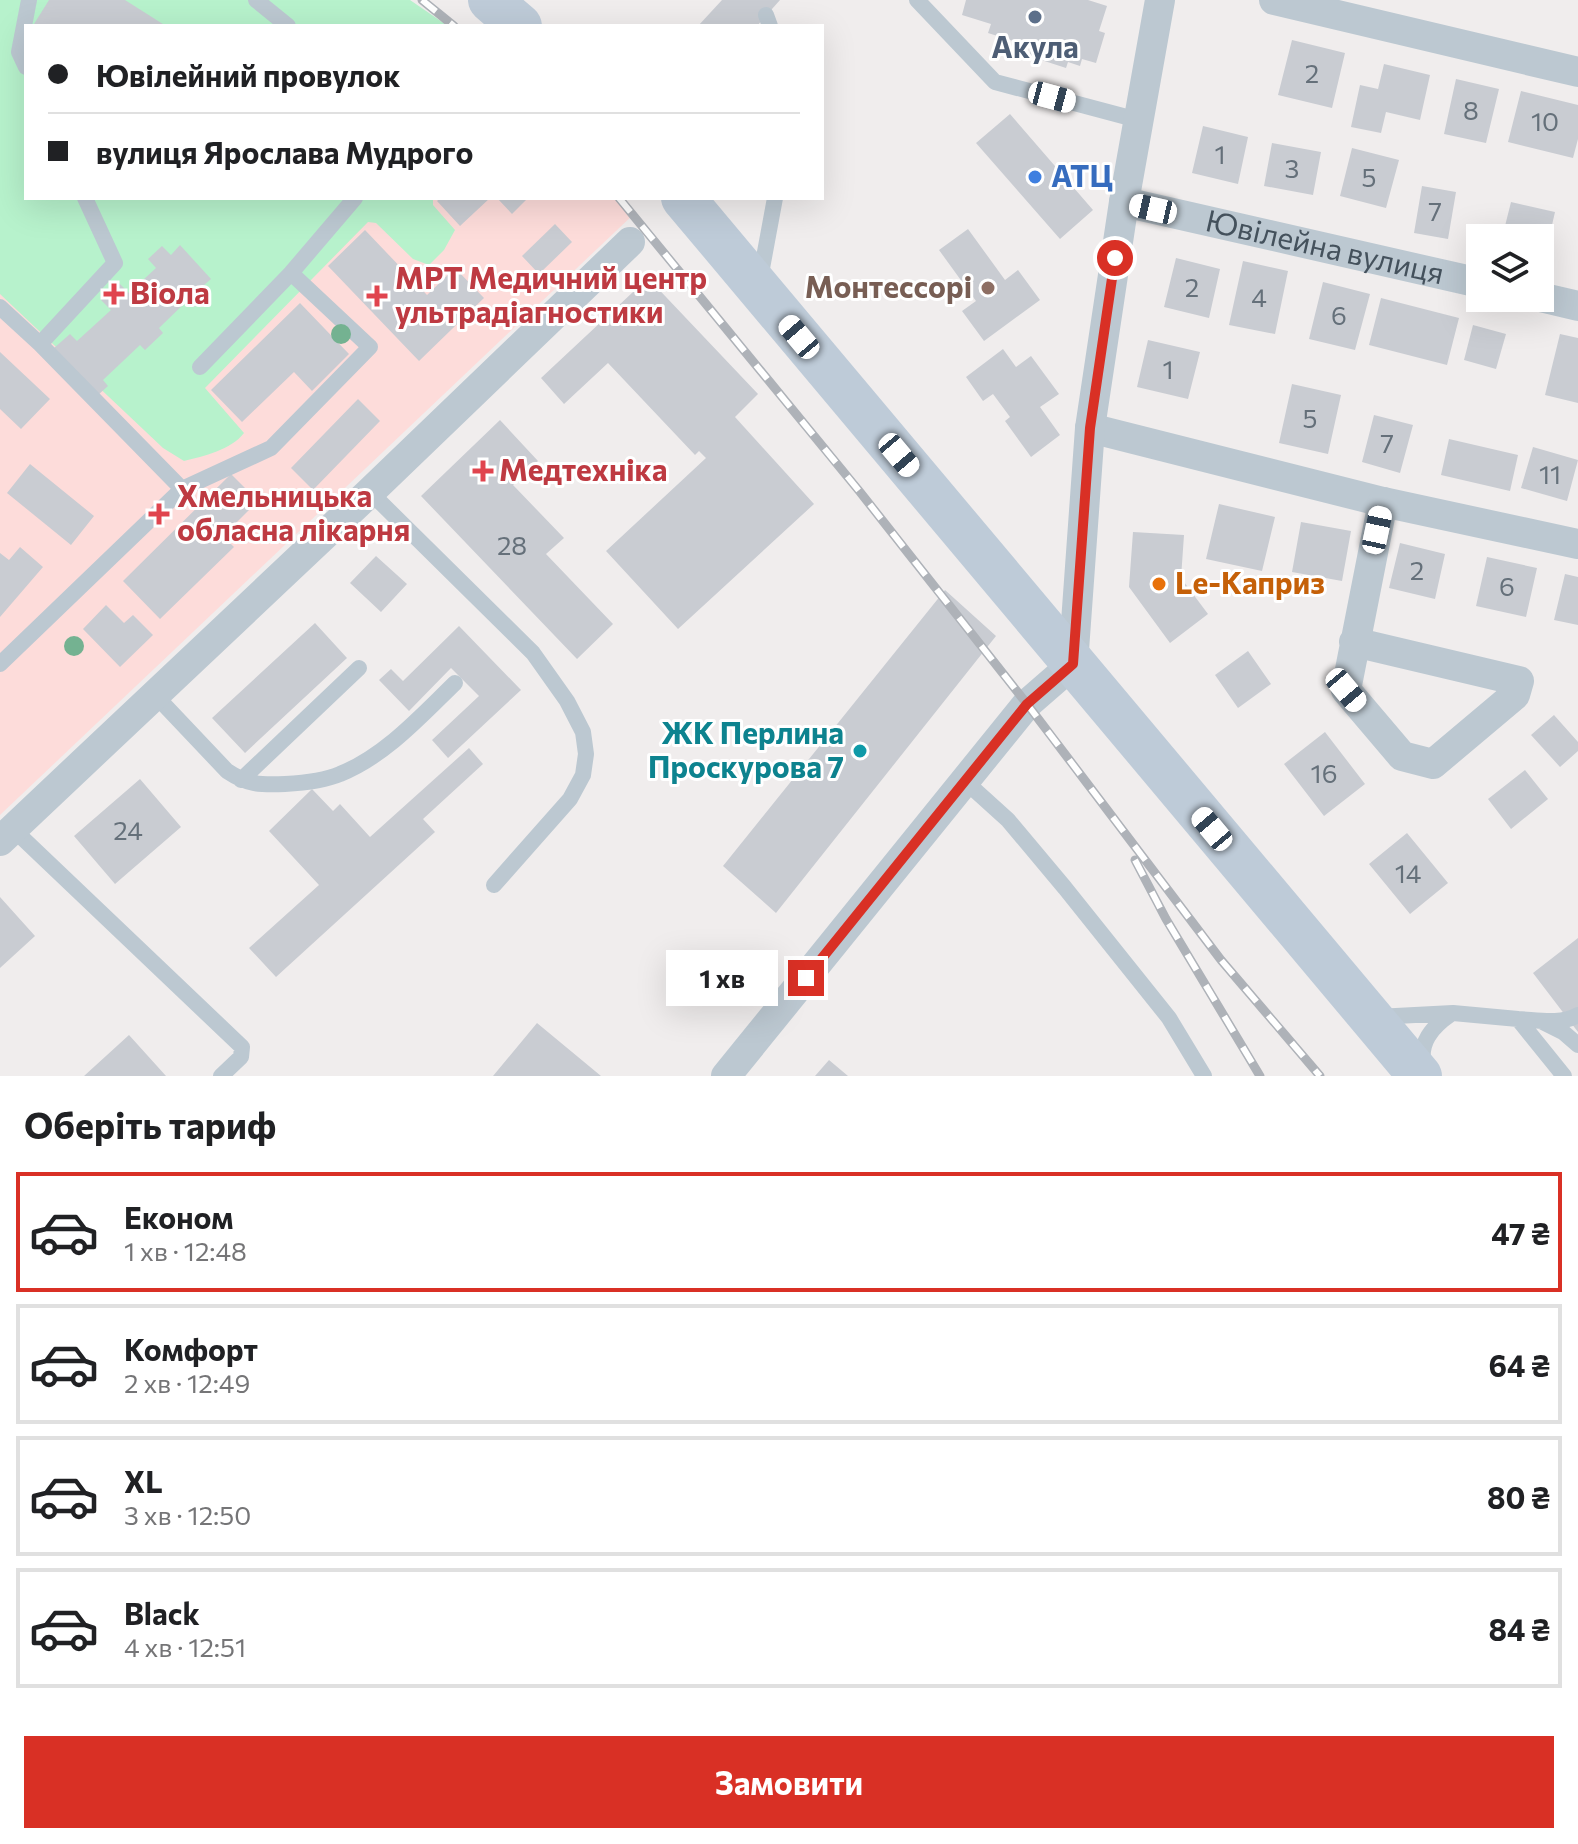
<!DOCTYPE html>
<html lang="uk">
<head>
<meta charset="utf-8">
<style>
  :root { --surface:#fff; --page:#f2f2f2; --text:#202124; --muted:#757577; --line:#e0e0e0; --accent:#d93025 }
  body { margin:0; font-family:Commissioner,sans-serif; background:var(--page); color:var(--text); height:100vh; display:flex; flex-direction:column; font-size:30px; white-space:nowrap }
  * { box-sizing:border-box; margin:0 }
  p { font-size:26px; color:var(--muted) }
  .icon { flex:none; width:44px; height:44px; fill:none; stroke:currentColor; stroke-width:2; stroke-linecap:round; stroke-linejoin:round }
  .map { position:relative; height:1076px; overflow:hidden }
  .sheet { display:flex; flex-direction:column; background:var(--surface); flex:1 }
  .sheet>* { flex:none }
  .guide { position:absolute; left:24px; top:24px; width:800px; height:176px; border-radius:0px; box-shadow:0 8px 32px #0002; display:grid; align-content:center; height:176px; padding:0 24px; background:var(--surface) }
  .fabs { position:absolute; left:1466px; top:224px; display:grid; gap:16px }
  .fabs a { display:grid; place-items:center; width:88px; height:88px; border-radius:0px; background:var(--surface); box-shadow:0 8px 32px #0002; font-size:40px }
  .end { position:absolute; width:36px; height:36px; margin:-18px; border:10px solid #d93025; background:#fff; box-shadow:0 0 0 4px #fff }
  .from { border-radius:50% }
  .bubble { position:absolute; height:56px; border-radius:0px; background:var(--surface); box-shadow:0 8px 32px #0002; font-size:26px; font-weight:700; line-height:56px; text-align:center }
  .car { position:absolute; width:24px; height:48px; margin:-24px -12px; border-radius:10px; box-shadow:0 0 6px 2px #0007; background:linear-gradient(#fff 24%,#345 0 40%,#fff 0 76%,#345 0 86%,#fff 0) }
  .guide b { display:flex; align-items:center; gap:28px; height:76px; font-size:30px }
  .guide b+b { border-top:2px solid var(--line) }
  .guide i { width:20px; height:20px; background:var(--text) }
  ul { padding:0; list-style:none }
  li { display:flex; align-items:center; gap:24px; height:120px; margin:0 16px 12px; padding:0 8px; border:4px solid var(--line); border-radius:0px }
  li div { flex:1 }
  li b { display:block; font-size:30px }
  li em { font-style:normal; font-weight:700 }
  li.on { border-color:var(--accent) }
  li>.icon { width:72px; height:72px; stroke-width:1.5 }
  h2 { padding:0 24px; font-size:36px; line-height:96px }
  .cta { display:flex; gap:16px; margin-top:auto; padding:16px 24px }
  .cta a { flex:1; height:92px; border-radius:0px; background:var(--accent); color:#fff; font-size:32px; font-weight:700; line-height:92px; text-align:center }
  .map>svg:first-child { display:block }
</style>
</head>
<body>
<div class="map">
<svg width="1578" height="1076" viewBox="0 0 1578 1076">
  <rect width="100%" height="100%" fill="#f0eded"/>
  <path fill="#fddcda" d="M 0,0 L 26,26 L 26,198 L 619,198 L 635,213 L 0,815 Z"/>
  <path fill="#b7f2cc" d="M 0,0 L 410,0 L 448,26 L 26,26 L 26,198 L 433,198 L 433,205 L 455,230 L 444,250 L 429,265 L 413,259 L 376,223 L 368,222 L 205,388 L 244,433 C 231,450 204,456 184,461 L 163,448 L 0,294 Z"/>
  <path fill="#c9ccd2" d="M 49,0 L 125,0 L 166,26 L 37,26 L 34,24 Z
    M 722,0 L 780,0 L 757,26 L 698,26 Z
    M 966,0 L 1088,0 L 1107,6 L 1099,31 L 1105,33 L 1096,63 L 1082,59 L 1080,66 L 1068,62 L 1066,68 L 1029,56 L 1032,47 L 988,33 L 991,24 L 962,15 Z
    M 1292,40 L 1345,53 L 1332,108 L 1278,95 Z
    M 1384,64 L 1430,75 L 1420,120 L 1386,112 L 1381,133 L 1351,127 L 1360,85 L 1378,89 Z
    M 1456,79 L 1499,89 L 1486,143 L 1444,134 Z
    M 1521,91 L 1578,105 L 1578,139 L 1573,158 L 1508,142 Z
    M 1010,114 L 1093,210 L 1060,239 L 976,143 Z
    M 1203,126 L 1248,137 L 1238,184 L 1192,173 Z
    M 1272,143 L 1321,152 L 1313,195 L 1264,186 Z
    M 1352,148 L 1399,160 L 1386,208 L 1340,196 Z
    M 1422,186 L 1456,192 L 1448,239 L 1414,233 Z
    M 440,198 L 490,198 L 460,226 L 437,201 Z
    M 497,198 L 528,198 L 512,214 Z
    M 1511,202 L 1555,212 L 1546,251 L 1540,249 L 1540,238 L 1502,238 Z
    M 555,224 L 572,242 L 539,274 L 522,256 Z
    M 968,229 L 1005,280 L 1018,270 L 1040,300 L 984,341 L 962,311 L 976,301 L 939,250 Z
    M 365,230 L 427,295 L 455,268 L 484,298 L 419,361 L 328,266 Z
    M 180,245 L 211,279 L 203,286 L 209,293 L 194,307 L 188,300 L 159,328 L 163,333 L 145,350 L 140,345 L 103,380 L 108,386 L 98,395 L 54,348 L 70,334 L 77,341 L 111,310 L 101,300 L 119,283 L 129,293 L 156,268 L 148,259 L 162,246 L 171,255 Z
    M 1176,258 L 1220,269 L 1209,318 L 1164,307 Z
    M 1243,261 L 1288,271 L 1275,334 L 1229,325 Z
    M 648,278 L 758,394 L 735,417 L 814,504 L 678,629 L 606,551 L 706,458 L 699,451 L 695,455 L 608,363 L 564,404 L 541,378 Z
    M 1323,282 L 1370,294 L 1355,350 L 1309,339 Z
    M 1381,298 L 1459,318 L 1447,365 L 1369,345 Z
    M 300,303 L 349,354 L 312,391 L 294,372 L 242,422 L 211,390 Z
    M 1473,325 L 1506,334 L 1496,369 L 1464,360 Z
    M 1560,334 L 1578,338 L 1578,403 L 1545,395 Z
    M 1148,340 L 1200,352 L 1188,399 L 1137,387 Z
    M 1003,349 L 1016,367 L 1031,356 L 1059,394 L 1040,407 L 1060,435 L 1031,457 L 1005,421 L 1010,417 L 993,394 L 983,401 L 966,377 Z
    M 0,352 L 50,399 L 21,429 L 0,409 Z
    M 1292,384 L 1341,395 L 1328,454 L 1279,443 Z
    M 358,399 L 380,421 L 313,490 L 291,468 Z
    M 1374,415 L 1413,425 L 1400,473 L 1362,462 Z
    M 500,420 L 538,461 L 513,485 L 564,538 L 546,554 L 613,624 L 577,659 L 421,496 Z
    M 1449,439 L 1518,455 L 1510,491 L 1441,475 Z
    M 1533,447 L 1578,460 L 1567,501 L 1521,488 Z
    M 30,464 L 94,516 L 71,545 L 7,493 Z
    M 231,474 L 258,501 L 223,536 L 234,547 L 160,619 L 123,581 Z
    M 1219,504 L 1275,517 L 1262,571 L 1206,559 Z
    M 1301,522 L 1351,531 L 1342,581 L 1292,572 Z
    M 1133,532 L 1184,535 L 1181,578 L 1208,614 L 1170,643 L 1129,587 Z
    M 1400,543 L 1445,554 L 1435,599 L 1389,588 Z
    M 20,547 L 43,567 L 0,617 L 0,553 L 9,560 Z
    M 376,556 L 407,584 L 381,612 L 350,583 Z
    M 1487,557 L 1537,568 L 1526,617 L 1476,606 Z
    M 1565,574 L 1578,577 L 1578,625 L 1554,620 Z
    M 945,590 L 996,636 L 776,913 L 723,866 Z
    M 106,605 L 124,623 L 133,615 L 153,635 L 120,667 L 83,629 Z
    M 315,623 L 347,658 L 245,753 L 212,718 Z
    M 459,626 L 521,690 L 448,758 L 432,740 L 479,696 L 451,668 L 409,711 L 379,680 L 391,669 L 403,681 Z
    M 1248,651 L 1271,684 L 1238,708 L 1215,675 Z
    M 1554,715 L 1578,742 L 1578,751 L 1560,767 L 1531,735 Z
    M 1325,732 L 1365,784 L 1324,816 L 1284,764 Z
    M 469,748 L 483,764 L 423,819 L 435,832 L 276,977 L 249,948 L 319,885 L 269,831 L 312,789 L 333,811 L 340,804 L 370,837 Z
    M 1525,770 L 1548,799 L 1511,829 L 1488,799 Z
    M 140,779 L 181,827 L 115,884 L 74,836 Z
    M 1407,833 L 1448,883 L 1410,914 L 1369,864 Z
    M 0,897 L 35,936 L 0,968 Z
    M 1578,938 L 1578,1032 L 1533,973 Z
    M 537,1023 L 601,1076 L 493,1076 Z
    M 129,1035 L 166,1076 L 84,1076 Z
    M 829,1060 L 848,1076 L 815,1076 Z"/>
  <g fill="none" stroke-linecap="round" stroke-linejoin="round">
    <path stroke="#bcc8d1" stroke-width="16" d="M 256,0 L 288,26
      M 917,0 L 995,82 L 1138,120
      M 766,15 L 770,26
      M 26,67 L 19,52 L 29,0
      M 85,198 L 115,263 L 40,344 L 182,489
      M 760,279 L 775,198
      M 0,307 L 40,344
      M 200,367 L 291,273 L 355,198
      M 370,492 L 533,653 L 567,701 L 583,732 L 586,754 L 583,775 L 570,799 L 494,885
      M 0,664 L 182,489 L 271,448 L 370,347 L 291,273
      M 155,695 L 227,771 C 248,785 260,785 285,784 C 303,783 324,781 340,774 C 385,756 421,716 455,683
      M 241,780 L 359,668
      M 966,782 L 1008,820 L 1065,888 L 1169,1018 L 1204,1076
      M 13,829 L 242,1047 L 241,1057 L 221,1076
      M 1377,1017 L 1453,1013 L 1518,1019 L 1564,1076
      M 1518,1019 C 1538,1020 1560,1025 1578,1015
      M 1543,1022 L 1563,1032 L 1578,1045
      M 1424,1067 C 1418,1043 1432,1027 1451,1014"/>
    <g stroke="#bcc8d1" stroke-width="30">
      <path d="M 1274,0 L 1578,72"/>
      <path id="s1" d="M 1124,202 L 1480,283"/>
      <path d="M 1540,297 L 1578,306"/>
      <path d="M 1090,428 L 1383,502 L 1578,544"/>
      <path d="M 1354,642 L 1519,681 L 1515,695 L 1433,764 L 1402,756 L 1346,690 L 1383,502"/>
      <path d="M 0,841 L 370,492 L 630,242"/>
      <path d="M 726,1076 L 1027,704 L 1073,664 L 1090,428 L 1124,202 L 1160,0"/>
    </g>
    <path stroke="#becbd8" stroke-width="44" d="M 490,0 L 520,26
      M 683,198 L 1420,1076"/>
    <g stroke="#aeb2b8" stroke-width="9">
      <path id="rail" d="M 422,0 L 454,26
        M 619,198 L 860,492 L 1027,704 L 1221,960 L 1320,1076
        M 1135,860 L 1166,919 L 1260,1076"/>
    </g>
    <use href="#rail" stroke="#fff" stroke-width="6" stroke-dasharray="18" stroke-linecap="butt"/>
  </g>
  <g fill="#74b291">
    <circle cx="341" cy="334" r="10"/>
    <circle cx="74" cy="646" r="10"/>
  </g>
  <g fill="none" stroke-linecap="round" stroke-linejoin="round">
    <path stroke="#d93025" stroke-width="10" d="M 806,978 L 1027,704 L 1073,664 L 1090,428 L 1115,258"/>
  </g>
  <circle fill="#5c6f8a" stroke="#fff" stroke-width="3" cx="1035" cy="17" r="8"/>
  <circle fill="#3f7fe0" stroke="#fff" stroke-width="3" cx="1035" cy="177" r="8"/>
  <circle fill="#8d6e63" stroke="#fff" stroke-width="3" cx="988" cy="288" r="8"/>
  <g fill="#e0444e" stroke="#fff" stroke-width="3">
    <path d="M110 282h8v8h8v8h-8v8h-8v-8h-8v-8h8z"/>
    <path d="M373 284h8v8h8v8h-8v8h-8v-8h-8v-8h8z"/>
    <path d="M479 459h8v8h8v8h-8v8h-8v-8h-8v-8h8z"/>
    <path d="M155 502h8v8h8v8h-8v8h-8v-8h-8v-8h8z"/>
  </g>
  <circle fill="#e8710a" stroke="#fff" stroke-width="3" cx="1159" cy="584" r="8"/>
  <circle fill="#0f9aa8" stroke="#fff" stroke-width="3" cx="860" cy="751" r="8"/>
  <g text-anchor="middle" stroke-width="6" stroke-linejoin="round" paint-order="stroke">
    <g font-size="26" fill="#65707a">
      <text x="1312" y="83">2</text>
      <text x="1471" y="120">8</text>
      <text x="1545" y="131">10</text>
      <text x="1220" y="164">1</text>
      <text x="1292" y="178">3</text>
      <text x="1369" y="187">5</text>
      <text x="1435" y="221">7</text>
      <text x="1192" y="297">2</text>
      <text x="1259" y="307">4</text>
      <text x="1339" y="325">6</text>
      <text x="1168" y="379">1</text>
      <text x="1310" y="428">5</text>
      <text x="1387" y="453">7</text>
      <text x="1550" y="484">11</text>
      <text x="512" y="555">28</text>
      <text x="1417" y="580">2</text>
      <text x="1507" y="596">6</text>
      <text x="1324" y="783">16</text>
      <text x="128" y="840">24</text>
      <text x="1408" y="883">14</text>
    </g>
    <g font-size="30" font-weight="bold" fill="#4e5e75" stroke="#fff">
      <text x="1035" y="58">Акула</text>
    </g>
    <g font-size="30" font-weight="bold" fill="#366cbe" stroke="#fff" text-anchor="start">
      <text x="1051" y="187">АТЦ</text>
    </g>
    <g font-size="30" fill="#44515c" stroke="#fff">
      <text dy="10" stroke="none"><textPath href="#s1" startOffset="206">Ювілейна вулиця</textPath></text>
    </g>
    <g font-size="30" font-weight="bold" fill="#be3a42" stroke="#fff" text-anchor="start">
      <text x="395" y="289">МРТ Медичний центр<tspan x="395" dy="34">ультрадіагностики</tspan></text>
      <text x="130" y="304">Віола</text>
      <text x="499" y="481">Медтехніка</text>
      <text x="177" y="507">Хмельницька<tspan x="177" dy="34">обласна лікарня</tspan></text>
    </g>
    <g font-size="30" font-weight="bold" fill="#785e54" stroke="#fff" text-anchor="end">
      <text x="972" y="298">Монтессорі</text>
    </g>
    <g font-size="30" font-weight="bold" fill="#c56008" stroke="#fff" text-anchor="start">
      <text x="1175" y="594">Le-Каприз</text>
    </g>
    <g font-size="30" font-weight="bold" fill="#0d838f" stroke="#fff" text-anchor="end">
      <text x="844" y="744">ЖК Перлина<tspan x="844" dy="34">Проскурова 7</tspan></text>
    </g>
  </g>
</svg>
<div class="fabs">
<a><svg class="icon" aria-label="layers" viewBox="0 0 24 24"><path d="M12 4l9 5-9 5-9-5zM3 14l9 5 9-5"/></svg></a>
</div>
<i class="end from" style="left:1115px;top:258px"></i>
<i class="end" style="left:806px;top:978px"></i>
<div class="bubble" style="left:666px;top:950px;width:112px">1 хв</div>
<i class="car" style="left:1052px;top:97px;rotate:105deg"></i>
<i class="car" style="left:1153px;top:209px;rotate:283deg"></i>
<i class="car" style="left:799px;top:337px;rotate:320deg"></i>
<i class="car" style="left:899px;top:455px;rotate:140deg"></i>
<i class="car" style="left:1377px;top:530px;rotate:12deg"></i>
<i class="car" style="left:1346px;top:690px;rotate:140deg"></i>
<i class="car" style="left:1212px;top:829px;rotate:320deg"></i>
<div class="guide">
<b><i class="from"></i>Ювілейний провулок</b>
<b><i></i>вулиця Ярослава Мудрого</b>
</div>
</div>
<section class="sheet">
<h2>Оберіть тариф</h2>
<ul>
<li class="on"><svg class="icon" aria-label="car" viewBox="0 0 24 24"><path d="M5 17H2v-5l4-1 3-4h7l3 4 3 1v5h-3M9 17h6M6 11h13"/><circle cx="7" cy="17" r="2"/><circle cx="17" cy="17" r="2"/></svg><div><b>Економ</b><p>1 хв · 12:48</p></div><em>47 ₴</em></li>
<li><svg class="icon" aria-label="car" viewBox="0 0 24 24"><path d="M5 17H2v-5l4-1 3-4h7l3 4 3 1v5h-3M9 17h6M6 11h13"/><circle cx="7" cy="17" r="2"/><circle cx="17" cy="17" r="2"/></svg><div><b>Комфорт</b><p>2 хв · 12:49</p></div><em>64 ₴</em></li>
<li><svg class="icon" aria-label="car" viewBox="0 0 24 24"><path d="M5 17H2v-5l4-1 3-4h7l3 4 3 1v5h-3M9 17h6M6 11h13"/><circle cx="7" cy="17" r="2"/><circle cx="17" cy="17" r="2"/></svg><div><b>XL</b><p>3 хв · 12:50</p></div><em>80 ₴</em></li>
<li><svg class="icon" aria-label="car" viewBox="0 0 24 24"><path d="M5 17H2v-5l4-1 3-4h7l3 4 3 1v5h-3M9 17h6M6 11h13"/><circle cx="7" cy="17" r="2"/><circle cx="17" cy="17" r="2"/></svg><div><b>Black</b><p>4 хв · 12:51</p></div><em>84 ₴</em></li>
</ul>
<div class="cta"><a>Замовити</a></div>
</section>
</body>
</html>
